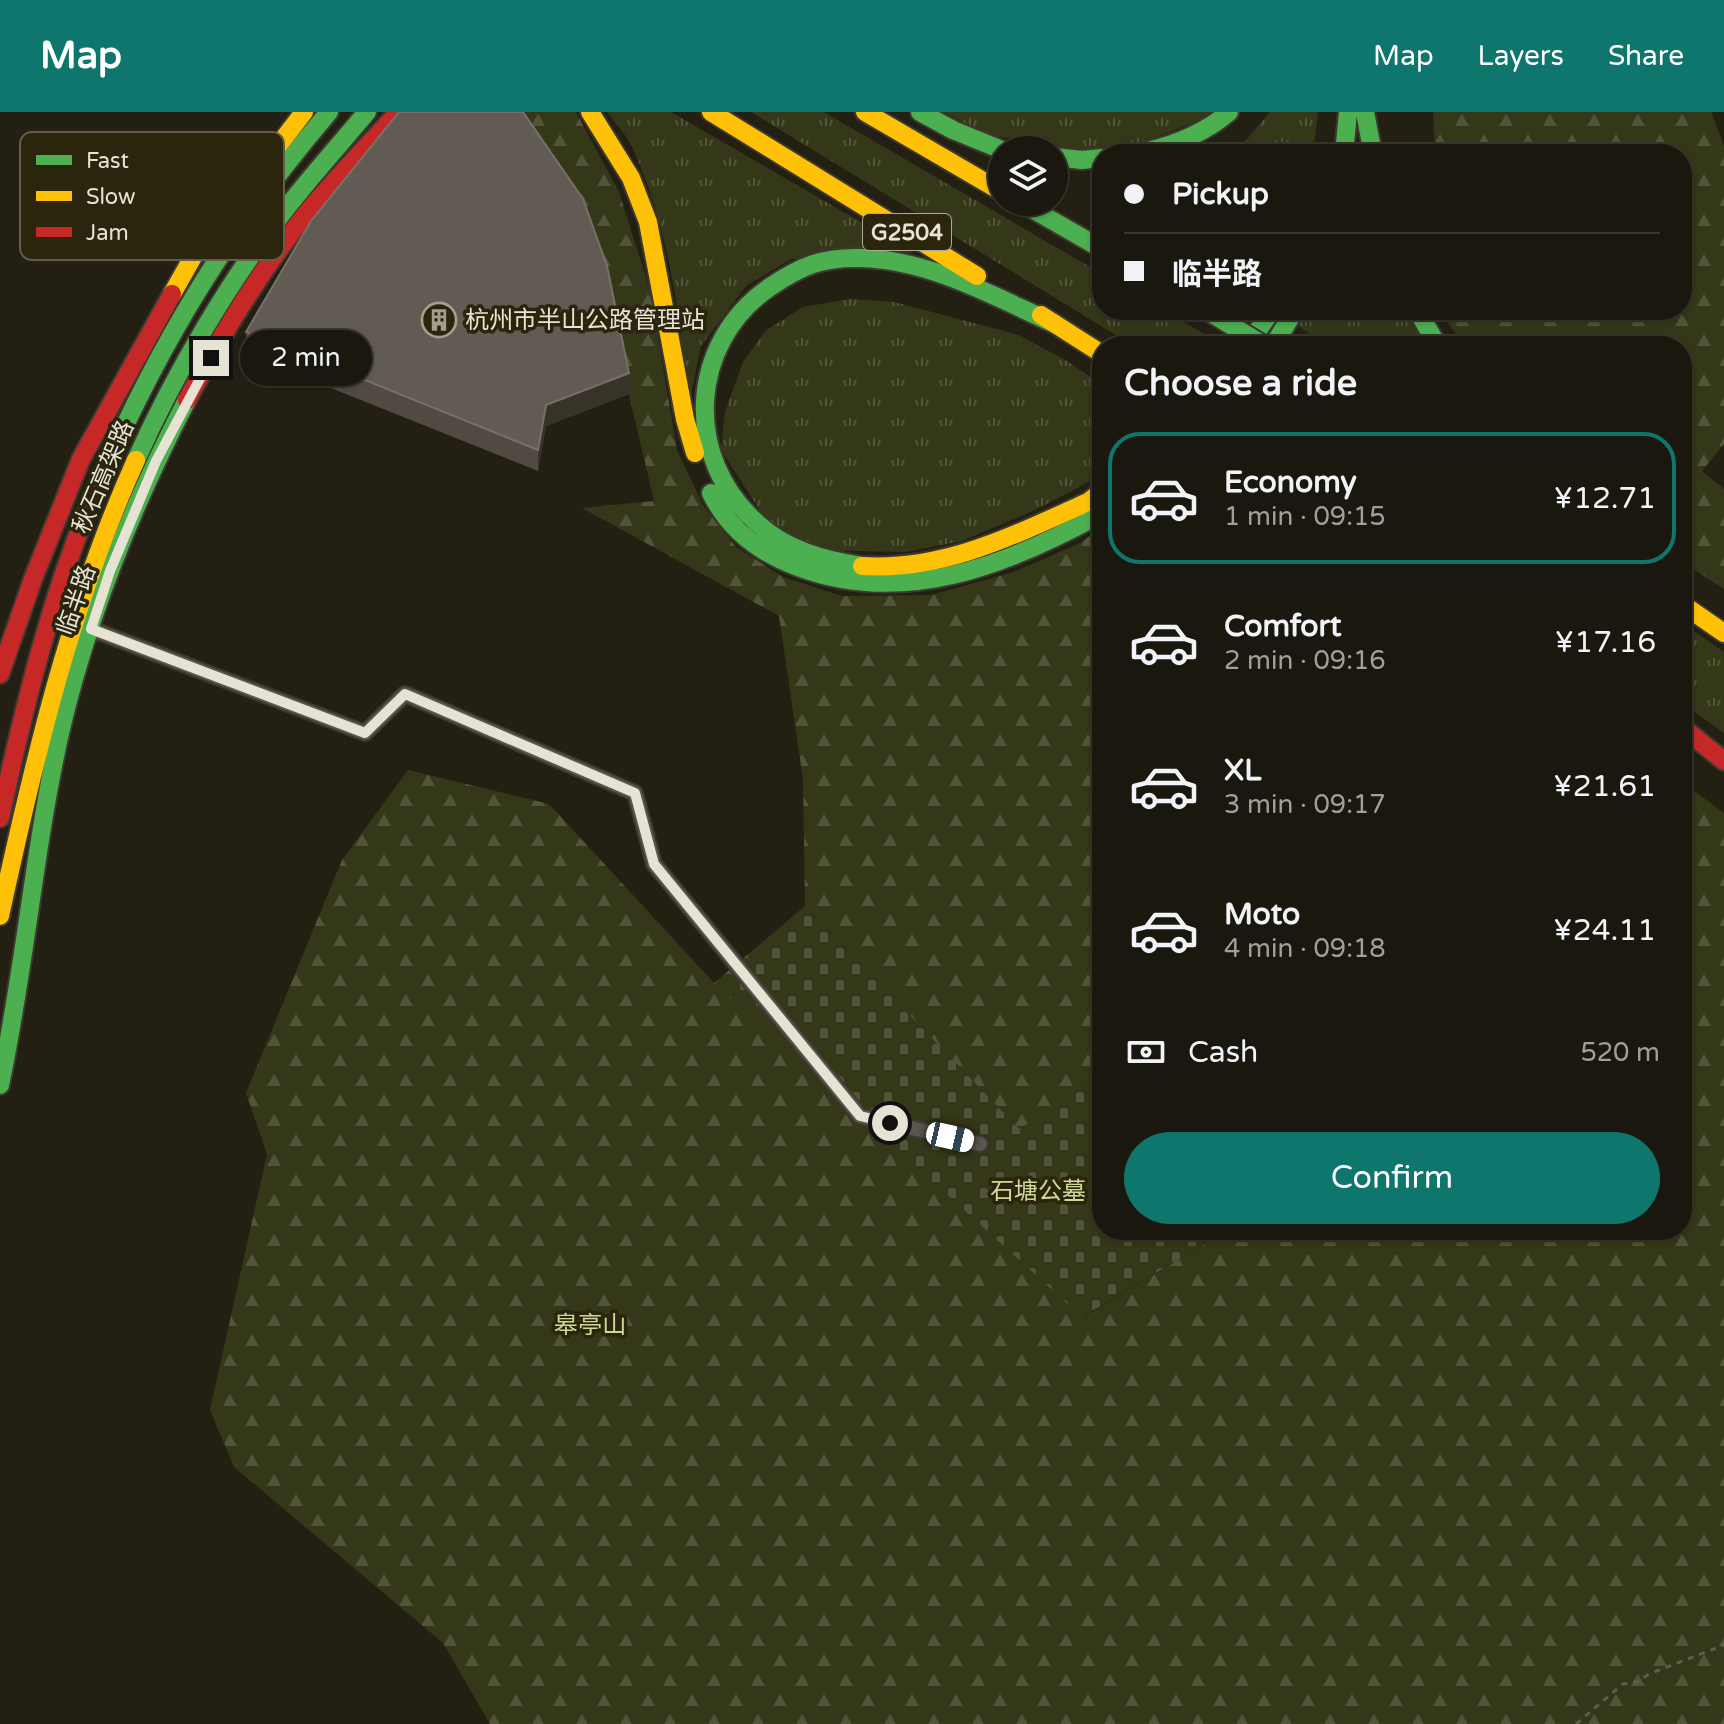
<!DOCTYPE html>
<html lang="en">
<head>
<meta charset="utf-8">
<style>
  :root { --surface:#1a180e; --page:#27251c; --text:#f1f3f6; --muted:#9fa09e; --line:#38372e; --accent:#0f766e }
  body { margin:0; font-family:"Varela Round","Noto Sans SC",sans-serif; background:var(--page); color:var(--text); height:100vh; display:flex; flex-direction:column; font-size:30px; white-space:nowrap }
  * { box-sizing:border-box; margin:0 }
  p { font-size:26px; color:var(--muted) }
  .icon { flex:none; width:44px; height:44px; fill:none; stroke:currentColor; stroke-width:2; stroke-linecap:round; stroke-linejoin:round }
  .map { position:relative; flex:1; overflow:hidden }
  .sheet { position:absolute; left:1092px; top:224px; width:600px; height:904px; display:flex; flex-direction:column; background:var(--surface); border-radius:32px; box-shadow:0 2px 6px #0004,0 0 0 2px var(--line) }
  .sheet>* { flex:none }
  .top-card { position:absolute; left:1092px; top:32px; width:600px; height:176px; border-radius:32px; box-shadow:0 2px 6px #0004,0 0 0 2px var(--line); display:grid; align-content:center; height:176px; padding:0 32px; background:var(--surface) }
  .fabs { position:absolute; left:988px; top:24px; display:grid; gap:16px }
  .fabs a { display:grid; place-items:center; width:80px; height:80px; border-radius:50%; background:var(--surface); box-shadow:0 2px 6px #0004,0 0 0 2px var(--line); font-size:40px }
  .end { position:absolute; width:36px; height:36px; margin:-18px; border:10px solid #e6e3d4; background:#111; box-shadow:0 0 0 4px #111 }
  .from { border-radius:50% }
  .bubble { position:absolute; height:56px; border-radius:28px; background:var(--surface); box-shadow:0 2px 6px #0004,0 0 0 2px var(--line); font-size:26px; font-weight:600; line-height:56px; text-align:center }
  .car { position:absolute; width:24px; height:48px; margin:-24px -12px; border-radius:10px; box-shadow:0 0 6px 2px #0007; background:linear-gradient(#fff 24%,#345 0 40%,#fff 0 76%,#345 0 86%,#fff 0) }
  .top-card b { display:flex; align-items:center; gap:28px; height:76px; font-size:30px }
  .top-card b+b { border-top:2px solid var(--line) }
  .top-card i { width:20px; height:20px; background:var(--text) }
  ul { padding:0; list-style:none }
  li { display:flex; align-items:center; gap:24px; height:132px; margin:0 16px 12px; padding:0 16px; border:4px solid transparent; border-radius:32px }
  li div { flex:1 }
  li b { display:block; font-size:30px }
  li em { font-style:normal; font-weight:600 }
  li.active { border-color:var(--accent) }
  li>.icon { width:72px; height:72px; stroke-width:1.5 }
  h2 { padding:0 32px; font-size:36px; line-height:96px }
  .pay { display:flex; align-items:center; gap:20px; height:88px; padding:0 32px; font-size:30px }
  .pay p { margin-inline-start:auto }
  .action { display:flex; gap:16px; margin-top:auto; padding:16px 32px }
  .action a { flex:1; height:92px; border-radius:48px; background:var(--accent); color:#fff; font-size:32px; font-weight:600; line-height:92px; text-align:center }
  header { display:flex; align-items:center; gap:48px; box-sizing:border-box; height:112px; padding:0 40px; background:var(--accent); color:#fff }
  header strong { font-size:38px }
  nav { display:flex; gap:44px; margin-inline-start:auto; font-size:28px }
  .map>svg:first-child { display:block }
</style>
</head>
<body>
<header>
<strong>Map</strong>
<nav><a>Map</a><a>Layers</a><a>Share</a></nav>
</header>
<div class="map">
<svg width="1724" height="1612" viewBox="0 0 1724 1612">
  <defs>
    <pattern id="grass-tufts" width="24" height="20" patternUnits="userSpaceOnUse" patternTransform="scale(2)"><rect width="24" height="20" fill="#343818"/><path d="M3 7l-1-3M5 7V3M7 7l1-3M15 17l-1-3M17 17v-4M19 17l1-3" fill="none" stroke="#515539"/></pattern>
    <pattern id="forest-firs" width="22" height="20" patternUnits="userSpaceOnUse" patternTransform="scale(2)"><rect width="22" height="20" fill="#343818"/><path d="M5 1l3.5 6h-7zM16 11l3.5 6h-7z" fill="#515539"/></pattern>
    <pattern id="cemetery-stones" width="16" height="16" patternUnits="userSpaceOnUse" patternTransform="scale(2)"><rect width="16" height="16" fill="#343818"/><path d="M2 7V4a2 2 0 0 1 4 0v3zM10 15v-3a2 2 0 0 1 4 0v3z" fill="#515539"/></pattern>
  </defs>
  <rect width="100%" height="100%" fill="#232013"/>
  <path fill="url(#grass-tufts)" d="M 607,0 L 671,0 L 914,141 L 791,147 L 746,174 L 701,234 L 689,291 C 680,204 669,115 632,35 C 626,22 615,11 607,0 Z
    M 751,0 L 824,0 L 1102,162 L 1102,198 L 1163,198 L 1225,234 L 1134,234 Z
    M 944,0 L 1213,0 L 1208,5 L 1139,32 L 1091,38 L 1036,32 L 983,21 Z
    M 1270,0 L 1318,0 L 1313,42 L 1228,42 L 1248,26 Z
    M 850,187 L 894,190 L 1019,223 L 1067,249 L 1102,273 L 1102,363 L 1035,398 L 962,429 L 905,440 L 815,438 L 768,411 L 721,338 L 725,300 L 743,250 L 765,219 L 803,195 Z
    M 1306,198 L 1406,198 L 1425,234 L 1327,234 L 1297,213 Z
    M 1682,511 L 1724,540 L 1724,621 L 1682,591 Z"/>
  <path fill="url(#forest-firs)" d="M 508,0 L 576,0 L 619,80 L 650,178 L 677,338 L 704,395 L 736,435 L 783,465 L 842,484 L 931,483 L 1014,460 L 1082,430 L 1102,414 L 1102,965 L 1019,1018 L 805,794 L 803,667 L 779,504 L 582,396 L 654,389 L 622,253 Z
    M 1433,0 L 1711,0 L 1724,34 L 1724,332 L 1702,359 L 1724,377 L 1724,477 L 1682,450 L 1682,234 L 1465,234 L 1442,203 L 1442,198 L 1682,198 L 1682,42 L 1435,42 Z
    M 408,658 L 549,692 L 714,871 L 1083,1205 L 1228,1118 L 1682,1118 L 1682,670 L 1724,701 L 1724,1612 L 490,1612 L 443,1531 L 234,1355 L 210,1298 L 267,1042 L 246,981 L 342,748 Z"/>
  <path fill="url(#cemetery-stones)" d="M 805,794 L 1019,1017 L 1102,965 L 1102,1118 L 1228,1118 L 1082,1205 L 714,871 Z"/>
  <g fill="none" stroke-linecap="round" stroke-linejoin="round">
    <g stroke="#3c3930" stroke-width="18">
      <path id="street" d="M 91,517 L 365,621 L 405,582 L 635,681 L 654,752 L 860,1004 L 980,1032"/>
    </g>
    <g stroke="#3c3930" stroke-width="22">
      <path id="fast" d="M 920,0 L 953,18 L 1002,38
        M 1365,0 L 1373,42
        M 1135,42 C 1169,35 1203,23 1229,0
        M 1344,42 L 1348,0
        M 1054,45 L 1082,48 L 1102,46
        M 1020,90 L 1102,137
        M 1417,198 L 1438,234
        M 1247,234 L 1272,198
        M 1273,234 L 1295,198
        M 136,348 C 174,263 230,167 288,94 C 313,62 341,31 367,0
        M 101,366 C 162,226 230,116 329,0
        M 711,381 C 729,418 760,441 798,455 C 904,495 1008,453 1102,401
        M 862,454 C 824,448 786,438 757,411 C 683,346 688,231 770,175 C 801,154 822,145 861,146 C 930,148 993,184 1055,212
        M 0,973 C 25,856 34,737 60,621 C 87,505 132,394 187,288"/>
    </g>
    <g stroke="#3c3930" stroke-width="22">
      <path id="slow" d="M 590,0 L 631,66 L 648,110 L 685,307 L 695,341
        M 711,0 L 977,164
        M 865,0 L 1002,80
        M 172,182 L 194,143 L 304,0
        M 1041,203 L 1102,242
        M 862,454 C 945,459 1014,423 1088,390 L 1102,379
        M 1682,492 L 1724,521
        M 0,804 C 34,648 70,494 136,348"/>
    </g>
    <g stroke="#3c3930" stroke-width="22">
      <path id="jam" d="M 187,288 C 222,221 263,154 311,96 C 339,63 369,32 399,0
        M 0,562 L 33,467 L 81,347 L 172,182
        M 1682,615 L 1724,649
        M 0,706 C 25,591 53,474 101,366"/>
    </g>
    <path stroke="#5e5d54" stroke-width="3" stroke-dasharray="6 6" stroke-linecap="butt" d="M 1576,1612 L 1623,1572 L 1637,1570 L 1649,1562 L 1724,1533"/>
    <use href="#street" stroke="#59574d" stroke-width="14"/>
    <use href="#fast" stroke="#4caf50" stroke-width="18"/>
    <use href="#slow" stroke="#ffc107" stroke-width="18"/>
    <use href="#jam" stroke="#c62828" stroke-width="18"/>
    <g stroke="#3c3930" stroke-width="22" stroke-linecap="butt">
      <path id="fast-bridge" d="M 1206,198 L 1265,234"/>
    </g>
    <use href="#fast-bridge" stroke="#4caf50" stroke-width="18"/>
  </g>
  <path fill="#514a43" d="M 246,220 L 629,282 L 546,314 L 538,359 L 246,242 Z"/>
  <path fill="#383329" d="M 629,261 L 629,282 L 546,314 L 538,359 L 538,338 L 546,293 Z"/>
  <path fill="#615b53" stroke="#767067" stroke-width="2" d="M 399,0 L 523,0 L 583,87 L 607,154 L 629,261 L 546,293 L 538,338 L 246,220 L 311,109 Z"/>
  <g fill="none" stroke-linecap="round" stroke-linejoin="round">
    <path stroke="#e6e3d4" stroke-width="10" d="M 211,246 L 156,349 L 110,459 L 91,517 L 365,621 L 405,582 L 635,681 L 654,752 L 860,1004 L 890,1011"/>
  </g>
  <defs>
    <g id="building-ring" transform="scale(1.8)"><circle r="9.5" fill="#2a250c" stroke="#a29f90" stroke-width="1.5"/><path d="M-4-6H4V6H1V3H-1V6H-4ZM-2.5-4.3h1.7v1.8h-1.7ZM.8-4.3h1.7v1.8H.8ZM-2.5-1h1.7V.8h-1.7ZM.8-1h1.7V.8H.8Z" fill="#a29f90"/></g>
  </defs>
  <g fill-rule="evenodd">
    <use href="#building-ring" x="439" y="208"/>
  </g>
  <g text-anchor="middle" stroke-width="7" stroke-linejoin="round" paint-order="stroke">
    <rect fill="#2a250c" stroke="#aeaa98" stroke-width="2" x="863" y="102" width="88" height="36" rx="6"/>
    <g font-size="22" font-weight="bold" fill="#e6e3d4">
      <text x="907" y="128">G2504</text>
    </g>
    <g font-size="24" fill="#e6e3d4" stroke="#2a250c" text-anchor="start">
      <text x="465" y="216">杭州市半山公路管理站</text>
    </g>
    <g font-size="24" fill="#e6e3d4" stroke="#2a250c">
      <text transform="translate(103 365) rotate(-67)" y="8">秋石高架路</text>
      <text transform="translate(76 488) rotate(-71)" y="8">临半路</text>
    </g>
    <g font-size="24" fill="#ced996" stroke="#2a250c">
      <text x="1038" y="1087">石塘公墓</text>
      <text x="590" y="1221">皋亭山</text>
    </g>
  </g>
  <rect x="20" y="20" width="264" height="128" rx="12" fill="#2a250c" stroke="#625e48" stroke-width="2"/>
  <rect x="36" y="43" width="36" height="10" fill="#4caf50"/>
  <rect x="36" y="79" width="36" height="10" fill="#ffc107"/>
  <rect x="36" y="115" width="36" height="10" fill="#c62828"/>
  <g font-size="22" fill="#e6e3d4">
    <text x="86" y="56">Fast</text>
    <text x="86" y="92">Slow</text>
    <text x="86" y="128">Jam</text>
  </g>
</svg>
<div class="fabs">
<a><svg class="icon" aria-label="layers" viewBox="0 0 24 24"><path d="M12 4l9 5-9 5-9-5zM3 14l9 5 9-5"/></svg></a>
</div>
<i class="end from" style="left:890px;top:1011px"></i>
<i class="end" style="left:211px;top:246px"></i>
<div class="bubble" style="left:240px;top:218px;width:132px">2 min</div>
<i class="car" style="left:950px;top:1025px;rotate:103deg"></i>
<div class="top-card">
<b><i class="from"></i>Pickup</b>
<b><i></i>临半路</b>
</div>
<section class="sheet">
<h2>Choose a ride</h2>
<ul>
<li class="active"><svg class="icon" aria-label="car" viewBox="0 0 24 24"><path d="M5 17H2v-5l4-1 3-4h7l3 4 3 1v5h-3M9 17h6M6 11h13"/><circle cx="7" cy="17" r="2"/><circle cx="17" cy="17" r="2"/></svg><div><b>Economy</b><p>1 min · 09:15</p></div><em>¥12.71</em></li>
<li><svg class="icon" aria-label="car" viewBox="0 0 24 24"><path d="M5 17H2v-5l4-1 3-4h7l3 4 3 1v5h-3M9 17h6M6 11h13"/><circle cx="7" cy="17" r="2"/><circle cx="17" cy="17" r="2"/></svg><div><b>Comfort</b><p>2 min · 09:16</p></div><em>¥17.16</em></li>
<li><svg class="icon" aria-label="car" viewBox="0 0 24 24"><path d="M5 17H2v-5l4-1 3-4h7l3 4 3 1v5h-3M9 17h6M6 11h13"/><circle cx="7" cy="17" r="2"/><circle cx="17" cy="17" r="2"/></svg><div><b>XL</b><p>3 min · 09:17</p></div><em>¥21.61</em></li>
<li><svg class="icon" aria-label="car" viewBox="0 0 24 24"><path d="M5 17H2v-5l4-1 3-4h7l3 4 3 1v5h-3M9 17h6M6 11h13"/><circle cx="7" cy="17" r="2"/><circle cx="17" cy="17" r="2"/></svg><div><b>Moto</b><p>4 min · 09:18</p></div><em>¥24.11</em></li>
</ul>
<div class="pay"><svg class="icon" aria-label="cash" viewBox="0 0 24 24"><path d="M3 7h18v10H3z"/><circle cx="12" cy="12" r="2"/></svg>Cash<p>520 m</p></div>
<div class="action"><a>Confirm</a></div>
</section>
</div>
</body>
</html>
